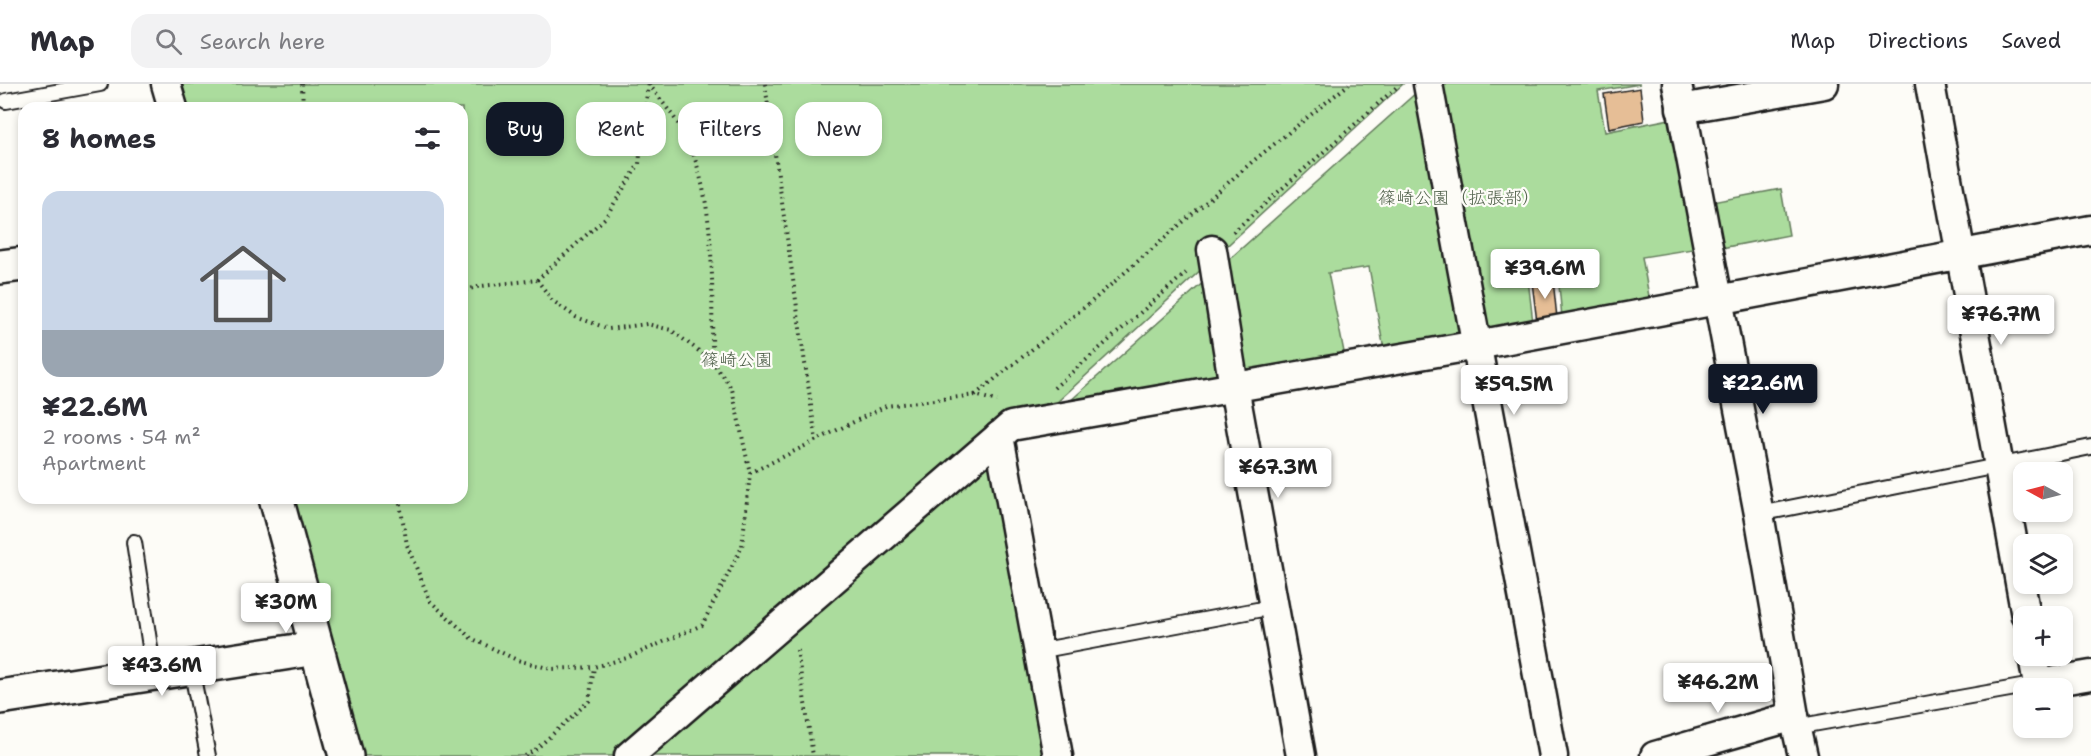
<!DOCTYPE html>
<html lang="en">
<head>
<meta charset="utf-8">
<style>
	body { margin:0; font-family:"Shantell Sans","Klee One",sans-serif; background:#f2f2f3; color:#2b2b33; height:100vh; display:flex; flex-direction:column; font-size:22px; white-space:nowrap }
	* { box-sizing:border-box; margin:0 }
	p { font-size:20px; color:#7c7c81 }
	.icon { flex:none; width:33px; height:33px; fill:none; stroke:currentColor; stroke-width:2; stroke-linecap:round; stroke-linejoin:round }
	.map { position:relative; flex:1; overflow:hidden }
	.side { position:absolute; left:18px; top:18px; width:450px; height:402px; display:flex; flex-direction:column; background:#fff; border-radius:18px; box-shadow:0 3px 9px #0003 }
	.side>* { flex:none }
	.guide { position:absolute; left:486px; top:18px; width:570px; height:54px; display:flex; gap:12px }
	.needle { width:39px; rotate:277deg }
	.fabs { position:absolute; left:2013px; top:378px; display:grid; gap:12px }
	.fabs a { display:grid; place-items:center; width:60px; height:60px; border-radius:12px; background:#fff; box-shadow:0 3px 9px #0003; font-size:30px }
	.price { position:absolute; translate:-50% -51px; padding:0 14px; border-radius:6px; background:#fff; color:#222; font-size:20px; line-height:39px; filter:drop-shadow(0 2px 3px #0008) }
	.price::after { content:''; position:absolute; left:50%; top:36px; width:18px; height:14px; margin-left:-9px; background:inherit; clip-path:polygon(0 0,100% 0,50% 100%) }
	.price.on { background:#111827; color:#fff }
	ul { padding:0; list-style:none }
	li { display:grid; align-content:center; gap:12px; height:318px; padding:0 24px }
	li span { display:grid; place-items:center; height:186px; border-radius:18px; color:#555 }
	li>.icon { margin-inline-start:auto }
	span .icon { width:108px; height:108px; fill:#fffc; stroke-width:1 }
	li b { font-size:26px }
	h2 { display:flex; justify-content:space-between; align-items:center; height:72px; padding:0 24px; font-size:26px }
	.tag { padding:0 21px; border-radius:18px; background:#fff; box-shadow:0 3px 9px #0003; font-size:21px; line-height:54px }
	.tag.on { background:#111827; color:#fff }
	header { display:flex; align-items:center; gap:36px; box-sizing:border-box; height:84px; padding:0 30px; background:#fff; border-bottom:2px solid #e1e1e2 }
	header strong { font-size:28px }
	nav { display:flex; gap:33px; margin-inline-start:auto; font-size:21px }
	.search { width:420px; height:54px; background:#f2f2f3; display:flex; align-items:center; gap:15px; box-sizing:border-box; padding:0 21px; border-radius:18px; color:#7c7c81; font-size:22px }
	.map>svg:first-child { display:block }
</style>
</head>
<body>
<header>
<strong>Map</strong>
<div class="search"><svg class="icon" aria-label="search" viewBox="0 0 24 24"><circle cx="10" cy="10" r="6"/><path d="M15 15l6 6"/></svg>Search here</div>
<nav><a>Map</a><a>Directions</a><a>Saved</a></nav>
</header>
<div class="map">
<svg width="2091" height="672" viewBox="0 0 2091 672">
	<rect width="100%" height="100%" fill="#fdfcf7"/>
	<filter id="ink" filterUnits="userSpaceOnUse"><feTurbulence type="fractalNoise" baseFrequency=".0167" numOctaves="2"/><feDisplacementMap in="SourceGraphic" scale="12" xChannelSelector="R" yChannelSelector="G"/><feConvolveMatrix kernelMatrix="1 2 1 2 8 2 1 2 1" color-interpolation-filters="sRGB"/></filter>
	<g filter="url(#ink)">
		<g fill="#abdc9d" stroke="#647c5c" stroke-width="1.5">
			<path d="M181 0H1403L993 377 1048 672H359L291 414H462V24H188Z"/>
			<path d="M1426 0H1640L1598 7 1605 48 1675 34 1699 164 1642 173 1650 218 1562 233 1558 191 1528 195 1533 239 1384 266 1369 183 1328 189 1345 273 1060 326Z"/>
			<path d="M1781 105 1789 151 1721 164 1712 118Z"/>
		</g>
		<g fill="#e6be96" stroke="#1c1c1c" stroke-width="1.5">
			<path d="M1640 4 1644 37 1609 44 1604 10Z"/>
			<path d="M1553 196 1557 234 1537 238 1532 198Z"/>
		</g>
		<g fill="none" stroke-linecap="round" stroke-linejoin="round">
			<defs>
				<g id="lane">
					<path d="M6 17 100 0"/>
					<path d="M1759 430 2091 363"/>
					<path d="M134 458 154 589"/>
					<path d="M1038 567 1273 523"/>
					<path d="M191 583 208 672"/>
					<path d="M1796 643 2038 600"/>
				</g>
				<g id="street">
					<path d="M166 0 173 24"/>
					<path d="M1428 0 1553 672"/>
					<path d="M1677 0 1759 430 1794 632 1803 672"/>
					<path d="M1930 0 2026 532"/>
					<path d="M1681 25 1824 0"/>
					<path d="M1212 166 1234 303 1301 672"/>
					<path d="M999 352 1058 672"/>
					<path d="M2033 572 2038 600 2091 591"/>
					<path d="M629 672 1011 342 1477 261 2091 146"/>
					<path d="M1655 672 1794 632"/>
				</g>
				<g id="secondary">
					<path d="M0 183 24 180"/>
					<path d="M276 414 346 672"/>
					<path d="M0 613 316 564"/>
				</g>
			</defs>
			<use href="#lane" stroke="#1c1c1c" stroke-width="18"/>
			<use href="#street" stroke="#1c1c1c" stroke-width="33"/>
			<use href="#secondary" stroke="#1c1c1c" stroke-width="38"/>
			<g stroke="#1c1c1c" stroke-width="4" stroke-dasharray="1.5 4.5" stroke-linecap="butt">
				<path d="M302 0 303 24"/>
				<path d="M649 0C661 17 677 35 686 53 717 117 712 206 712 276"/>
				<path d="M765 0 816 356"/>
				<path d="M1233 148 1398 2"/>
				<path d="M537 196 605 134 639 80 648 0"/>
				<path d="M1054 304 1186 189"/>
				<path d="M975 311 1091 218 1252 78 1349 0"/>
				<path d="M750 389 886 322 975 311 997 317"/>
				<path d="M399 414 407 461 430 517 471 554 517 576 551 585 594 583 627 574 702 541 742 463 750 389 732 305 712 277 671 246 647 240 609 245 576 233 553 217 537 196 481 202 462 207"/>
				<path d="M797 566 813 672"/>
				<path d="M525 672 534 667 589 617 594 583"/>
			</g>
			<use href="#lane" stroke="#fdfcf7" stroke-width="14"/>
			<use href="#street" stroke="#fdfcf7" stroke-width="28"/>
			<use href="#secondary" stroke="#fdfcf7" stroke-width="33"/>
		</g>
	</g>
	<g text-anchor="middle" stroke-width="4.5" stroke-linejoin="round" paint-order="stroke">
		<g font-size="18" fill="#4e5f49" stroke="#fdfcf7">
			<text x="1459" y="120">篠崎公園（拡張部）</text>
			<text x="737" y="282">篠崎公園</text>
		</g>
	</g>
</svg>
<div class="fabs">
<a><svg class="needle" viewBox="-14 -14 28 28"><path d="M0-13l5 13h-10z" fill="#e53935"/><path d="M0 13l5-13h-10z" fill="#7c7c81"/></svg></a>
<a><svg class="icon" aria-label="layers" viewBox="0 0 24 24"><path d="M12 4l9 5-9 5-9-5zM3 14l9 5 9-5"/></svg></a>
<a>+</a>
<a>−</a>
</div>
<b class="price" style="left:1545px;top:216px">¥39.6M</b>
<b class="price" style="left:2001px;top:262px">¥76.7M</b>
<b class="price on" style="left:1763px;top:331px">¥22.6M</b>
<b class="price" style="left:1514px;top:332px">¥59.5M</b>
<b class="price" style="left:1278px;top:415px">¥67.3M</b>
<b class="price" style="left:286px;top:550px">¥30M</b>
<b class="price" style="left:162px;top:613px">¥43.6M</b>
<b class="price" style="left:1718px;top:630px">¥46.2M</b>
<div class="guide">
<a class="tag on">Buy</a>
<a class="tag">Rent</a>
<a class="tag">Filters</a>
<a class="tag">New</a>
</div>
<section class="side">
<h2>8 homes<svg class="icon" aria-label="filters" viewBox="0 0 24 24"><path d="M4 7h16M4 17h16"/><circle cx="9" cy="7" r="2"/><circle cx="15" cy="17" r="2"/></svg></h2>
<ul>
<li><span style="background:linear-gradient(#c9d6e8 75%,#9aa5b1 0)"><svg class="icon" aria-label="home" viewBox="0 0 24 24"><path d="M3 11l9-7 9 7M6 9v11h12V9"/></svg></span><div><b>¥22.6M</b><p>2 rooms · 54 m²</p><p>Apartment</p></div></li>
</ul>
</section>
</div>
</body>
</html>
